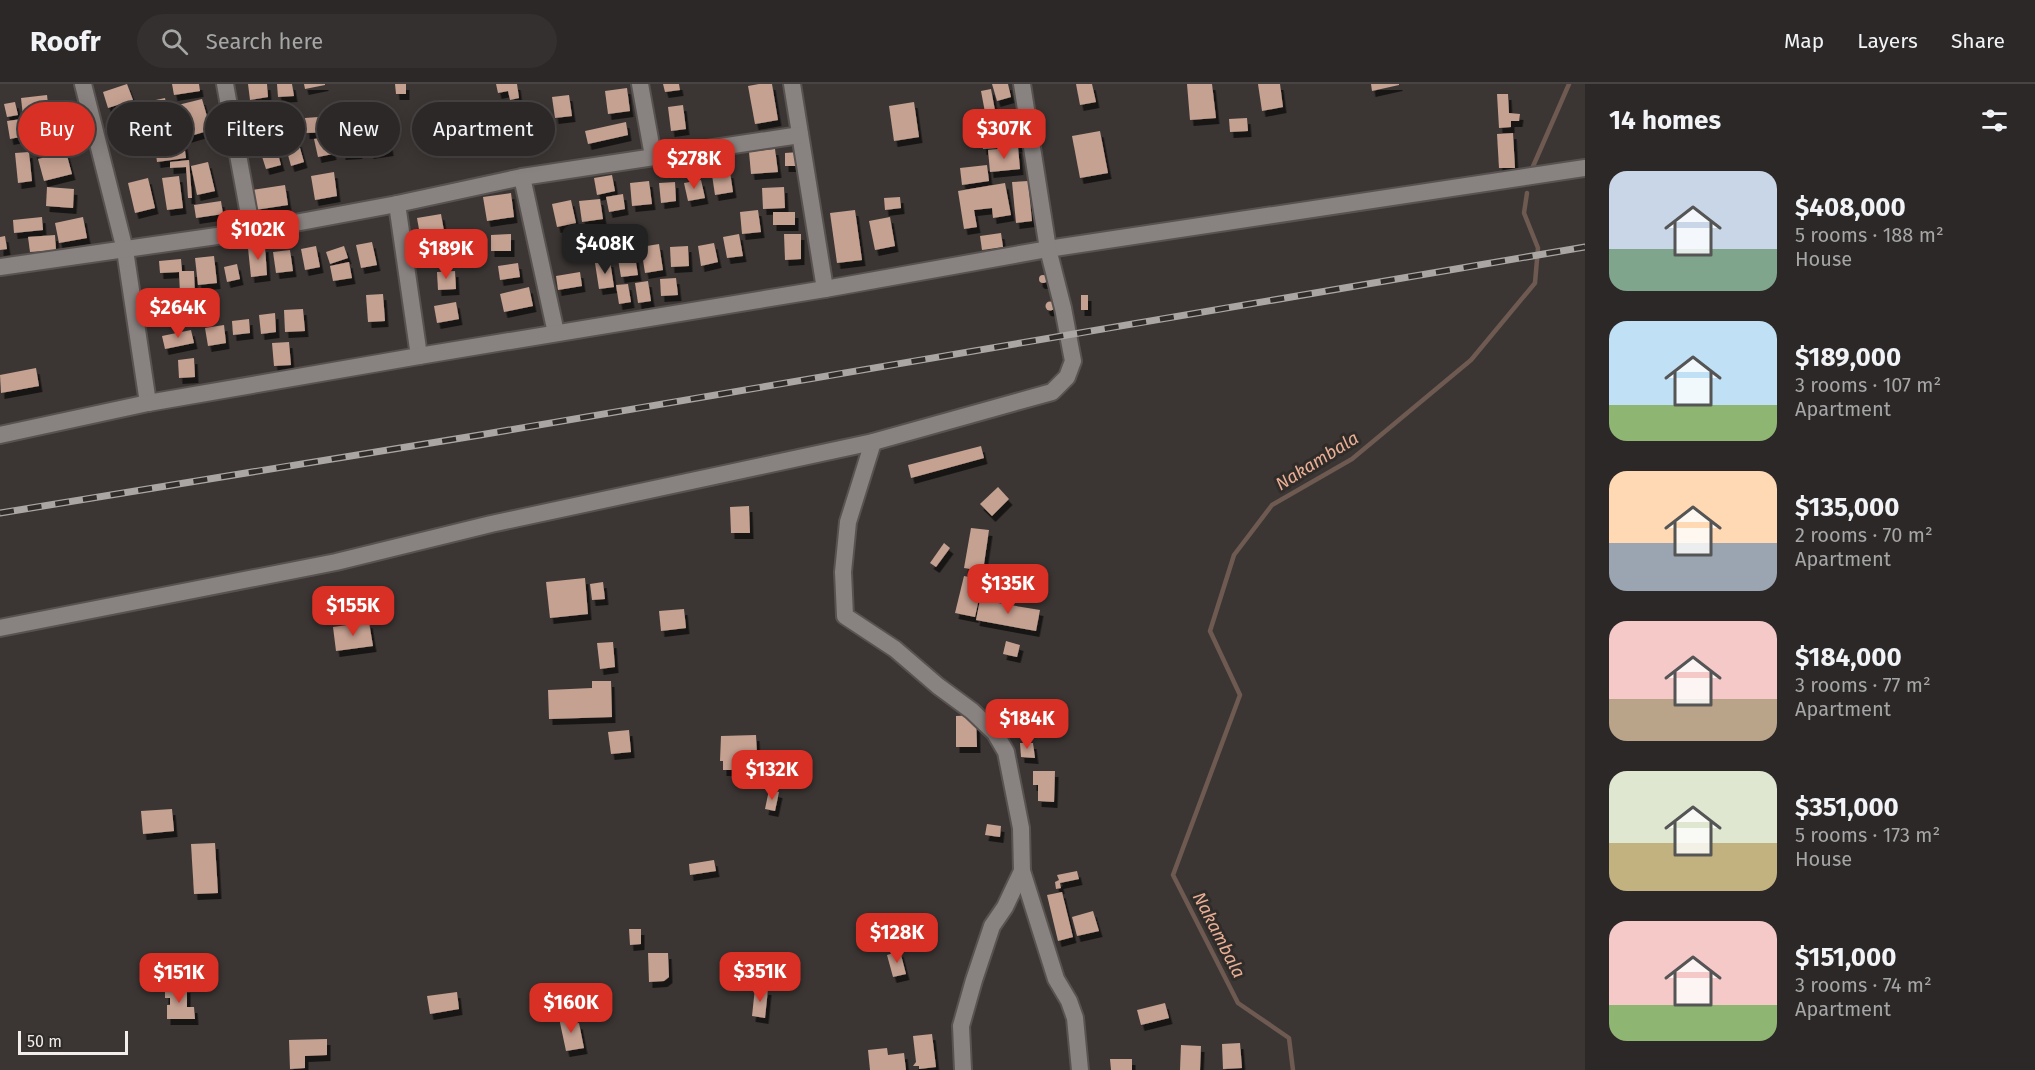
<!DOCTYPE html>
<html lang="en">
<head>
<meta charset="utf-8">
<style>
	body { margin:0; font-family:"Fira Sans",sans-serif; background:#34302f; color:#f1f3f6; height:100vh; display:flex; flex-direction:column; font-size:22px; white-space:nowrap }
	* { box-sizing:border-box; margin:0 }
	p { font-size:20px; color:#a6a6a7 }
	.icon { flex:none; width:33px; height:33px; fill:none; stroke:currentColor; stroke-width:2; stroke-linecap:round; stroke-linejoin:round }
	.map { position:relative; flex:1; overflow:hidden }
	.drawer { display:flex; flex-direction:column; background:#2c2827; width:450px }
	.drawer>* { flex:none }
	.guide { position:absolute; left:18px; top:18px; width:570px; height:54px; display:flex; gap:12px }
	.scale { position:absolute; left:18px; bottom:15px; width:110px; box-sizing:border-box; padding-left:6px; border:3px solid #f1eeec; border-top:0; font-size:16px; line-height:21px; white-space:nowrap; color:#f1eeec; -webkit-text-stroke:4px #302c2a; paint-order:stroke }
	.price { position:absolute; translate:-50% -51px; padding:0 14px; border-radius:12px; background:#d93025; color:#fff; font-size:20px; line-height:39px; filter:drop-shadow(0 2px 3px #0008) }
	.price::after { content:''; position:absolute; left:50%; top:36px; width:18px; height:14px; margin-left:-9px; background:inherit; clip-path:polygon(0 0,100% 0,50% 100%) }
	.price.current { background:#222; color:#fff }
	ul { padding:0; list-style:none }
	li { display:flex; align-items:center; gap:18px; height:150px; padding:0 24px }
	li span { display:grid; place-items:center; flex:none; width:168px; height:120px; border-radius:18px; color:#555 }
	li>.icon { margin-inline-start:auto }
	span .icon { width:72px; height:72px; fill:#fffc; stroke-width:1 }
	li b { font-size:26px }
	h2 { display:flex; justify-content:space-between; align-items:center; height:72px; padding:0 24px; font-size:26px }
	.pill { padding:0 21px; border-radius:27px; background:#2c2827; box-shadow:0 3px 15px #0003,0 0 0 2px #484444; font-size:21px; line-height:54px }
	.pill.current { background:#d93025; color:#fff }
	header { display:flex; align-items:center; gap:36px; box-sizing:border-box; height:84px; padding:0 30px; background:#2c2827; border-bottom:2px solid #484444 }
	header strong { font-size:28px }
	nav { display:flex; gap:33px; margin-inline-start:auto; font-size:21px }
	.search { width:420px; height:54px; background:#34302f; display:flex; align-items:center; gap:15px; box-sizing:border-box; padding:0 21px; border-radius:33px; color:#a6a6a7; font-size:22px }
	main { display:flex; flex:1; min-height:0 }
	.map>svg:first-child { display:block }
</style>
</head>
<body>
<header>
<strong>Roofr</strong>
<div class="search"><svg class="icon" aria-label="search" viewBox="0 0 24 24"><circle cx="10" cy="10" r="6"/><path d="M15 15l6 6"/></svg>Search here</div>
<nav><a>Map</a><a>Layers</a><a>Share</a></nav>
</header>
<main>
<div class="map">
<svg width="1585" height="986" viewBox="0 0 1585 986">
	<defs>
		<filter id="shadow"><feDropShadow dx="3.5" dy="6" stdDeviation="0" flood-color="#0009"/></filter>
	</defs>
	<rect width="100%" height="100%" fill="#3b3634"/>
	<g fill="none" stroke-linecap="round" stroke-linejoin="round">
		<g stroke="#6e5a51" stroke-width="4.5">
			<path d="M1531 87 1569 0"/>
			<path d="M1293 986 1289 954 1238 919 1173 791 1240 611 1210 547 1234 471 1272 421 1352 375 1471 276 1535 199 1538 164 1524 129 1527 109"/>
		</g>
	</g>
	<g fill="#c5a191" filter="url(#shadow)">
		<path d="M127 0 133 16 108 24 103 8Z"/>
		<path d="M172 0H199L200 7 174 11Z"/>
		<path d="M248 0H267L268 13 250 16Z"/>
		<path d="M277 0H292L294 12 278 13Z"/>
		<path d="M304 0H325V1L305 5Z"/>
		<path d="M395 0H406V10H396Z"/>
		<path d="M496 0H517L519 14 510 16 508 7 498 9Z"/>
		<path d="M663 0H679L680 6 665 8Z"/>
		<path d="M759 0H772L778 36 755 40 748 2Z"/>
		<path d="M992 0H1008L1011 13 997 17Z"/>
		<path d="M1076 0H1092L1096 18 1080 21Z"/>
		<path d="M1187 0H1212L1216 34 1190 36Z"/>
		<path d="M1258 0H1280L1283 23 1262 27Z"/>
		<path d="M1371 0H1399V1L1372 7Z"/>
		<path d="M627 4 630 27 608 30 605 7Z"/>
		<path d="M991 5 997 37 987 39 981 7Z"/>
		<path d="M1497 10H1508L1509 29 1520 30 1519 37H1511V43L1499 44Z"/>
		<path d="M47 11 49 29 23 32 21 14Z"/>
		<path d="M569 11 572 32 555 34 552 13Z"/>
		<path d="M165 14 173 54 150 58 142 19Z"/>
		<path d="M202 15 211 46 187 53 178 21Z"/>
		<path d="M15 18 18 31 7 33 4 20Z"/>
		<path d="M520 18 524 37 505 41 501 22Z"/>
		<path d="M914 18 919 53 894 57 889 22Z"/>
		<path d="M683 21 686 45 671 47 668 23Z"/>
		<path d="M543 24 549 44 533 48 527 28Z"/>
		<path d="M462 25 466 46 452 48 448 28Z"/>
		<path d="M490 25 493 44 477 47 474 28Z"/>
		<path d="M332 32 333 48 306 49 305 34Z"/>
		<path d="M140 33 146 62 126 66 120 37Z"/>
		<path d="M1247 34 1248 47 1230 48 1229 35Z"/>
		<path d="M22 35 25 52 10 55 7 37Z"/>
		<path d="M626 38 628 51 588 60 585 47Z"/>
		<path d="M386 39 390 66 370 69 367 42Z"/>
		<path d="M1020 39 1023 62 983 65 982 55H991V49H982V41Z"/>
		<path d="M357 47 359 69 342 70 341 48Z"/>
		<path d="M1100 47 1108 89 1080 94 1072 52Z"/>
		<path d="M1513 49 1515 84H1499L1497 50Z"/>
		<path d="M329 53 333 70 318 73 314 55Z"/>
		<path d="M54 55 55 67 34 70 32 58Z"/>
		<path d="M274 55 281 81 266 85 258 60Z"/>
		<path d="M298 57 304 78 291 82 285 60Z"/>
		<path d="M184 59 186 74 157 78 155 63Z"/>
		<path d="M1018 63 1020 85 990 88 988 66Z"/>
		<path d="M775 65 778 88 751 90 749 68Z"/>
		<path d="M29 68 32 97 18 99 15 69Z"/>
		<path d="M66 68 72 90 44 97 38 75Z"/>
		<path d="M799 68 800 82H785V69Z"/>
		<path d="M189 76 192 114H188L186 83 170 84V78Z"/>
		<path d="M208 78 215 107 197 111 191 82Z"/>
		<path d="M987 81 989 97 962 101 960 84Z"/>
		<path d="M334 88 337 112 315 116 311 92Z"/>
		<path d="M730 88 733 108 715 111 712 91Z"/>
		<path d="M612 91 615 107 597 111 594 94Z"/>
		<path d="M179 92 183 124 167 126 162 94Z"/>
		<path d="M148 94 155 124 135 129 128 99Z"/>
		<path d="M701 96 705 114 688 117 684 99Z"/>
		<path d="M649 97 652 120 632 122 630 99Z"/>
		<path d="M1028 97 1032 137 1016 139 1012 98Z"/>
		<path d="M675 98 676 117 661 119 659 99Z"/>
		<path d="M1005 99 1011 131 993 134 992 124 974 126 977 143 964 145 958 107Z"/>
		<path d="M285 101 288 121 255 126 252 106Z"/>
		<path d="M47 103 74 105 73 124 46 122Z"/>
		<path d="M784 103 785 124 763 125 762 104Z"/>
		<path d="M511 109 514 133 487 137 483 113Z"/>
		<path d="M623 110 625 125 609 128 606 113Z"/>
		<path d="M900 113 901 124 885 126 884 114Z"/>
		<path d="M600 115 603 135 582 138 579 117Z"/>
		<path d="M571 116 576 139 557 143 552 120Z"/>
		<path d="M221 117 223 130 196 134 194 121Z"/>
		<path d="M758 126 761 148 742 150 740 128Z"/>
		<path d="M855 126 862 176 837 179 830 129Z"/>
		<rect x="773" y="128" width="22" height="13"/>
		<path d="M441 130 444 147 420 151 417 134Z"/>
		<path d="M42 133 43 146 14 149 13 136Z"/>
		<path d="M83 133 87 154 59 159 55 139Z"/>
		<path d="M890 133 895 162 875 166 869 137Z"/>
		<path d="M1001 149 1003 163 982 166 980 152Z"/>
		<path d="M511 150V167H491V151Z"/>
		<path d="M739 150 743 172 727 174 723 153Z"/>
		<path d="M784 150H801V175L785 176Z"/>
		<path d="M55 151 56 166 30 168 28 153Z"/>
		<path d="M5 152 7 165 0 166V153Z"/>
		<path d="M433 155H447L446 173H432Z"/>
		<path d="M372 158 377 181 361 184 356 161Z"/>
		<path d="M714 159 718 178 701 182 698 162Z"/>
		<path d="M659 160 663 186 645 189 641 163Z"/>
		<path d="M265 162 267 191 251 193 248 164Z"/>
		<path d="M316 162 320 183 305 186 301 165Z"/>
		<path d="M344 162 348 174 330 180 326 168Z"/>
		<path d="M688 162 689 182 671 183 670 163Z"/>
		<path d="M290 166 293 187 276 189 273 168Z"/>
		<path d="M634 166 638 191 621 193 617 169Z"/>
		<path d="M214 172 217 199 198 201 195 174Z"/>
		<path d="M181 175 182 187H194L195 210H180L179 188 160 189 159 177Z"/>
		<path d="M610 177 614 203 599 205 595 179Z"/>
		<path d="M349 178 352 194 333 197 330 182Z"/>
		<path d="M518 179 520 193 500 196 498 182Z"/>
		<path d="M237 180 240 195 227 198 224 183Z"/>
		<path d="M455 187 456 205 438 206 437 188Z"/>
		<path d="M580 188 582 202 558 206 556 192Z"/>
		<circle cx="1043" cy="195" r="4"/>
		<path d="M676 194 678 211 661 212 660 195Z"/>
		<path d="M648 197 651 217 638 219 635 199Z"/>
		<path d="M628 200 631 218 619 220 616 201Z"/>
		<path d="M529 203 533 222 504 228 500 210Z"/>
		<path d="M383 210 385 237 368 238 366 211Z"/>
		<rect x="1081" y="211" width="7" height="15"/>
		<circle cx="1050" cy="222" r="4.5"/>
		<path d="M456 218 459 235 437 239 434 222Z"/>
		<path d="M303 225 305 247 285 248 284 226Z"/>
		<path d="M275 229 276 248 261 250 259 231Z"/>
		<path d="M249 235 250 249 233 251 232 237Z"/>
		<path d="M224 241 226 259 208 262 205 244Z"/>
		<path d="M191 246 194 259 165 265 162 252Z"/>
		<path d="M289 258 291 281 274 282 272 259Z"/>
		<path d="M194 274 195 293 179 294 178 276Z"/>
		<path d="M36 284 39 302 1 309 0 291Z"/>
		<path d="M981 362 984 374 911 394 908 381Z"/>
		<path d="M998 403 1009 415 992 432 980 420Z"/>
		<path d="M749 422 750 449H731L730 423Z"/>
		<path d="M971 444 989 446 983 487 964 484Z"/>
		<path d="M944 459 950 464 936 483 930 479Z"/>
		<path d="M964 492 983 496 975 533 955 529Z"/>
		<path d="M585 494 588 530 550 534 546 498Z"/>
		<path d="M603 498 605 515 592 516 590 500Z"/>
		<path d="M980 516 1040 526 1036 547 976 536Z"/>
		<path d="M684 525 686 544 661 547 659 527Z"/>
		<path d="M369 538 373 562 336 567 333 543Z"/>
		<path d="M1006 557 1020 561 1017 573 1003 570Z"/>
		<path d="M613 558 615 583 600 585 597 559Z"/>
		<path d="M592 597H611L612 633 549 635 548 606 592 604Z"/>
		<path d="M976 631 977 663H956V632Z"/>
		<path d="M629 646 631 668 611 670 608 648Z"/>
		<path d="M756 651 757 670H749V680H737L738 686H723V677H720L721 652Z"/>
		<path d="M1020 659H1033L1035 674 1021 673Z"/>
		<path d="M1033 687H1055L1054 718 1038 717V701H1033Z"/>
		<path d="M769 706 779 708 775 727 765 725Z"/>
		<path d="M172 725 174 747 143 750 141 727Z"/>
		<path d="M987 740 1001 742 1000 753 985 751Z"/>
		<path d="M215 759 218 809 194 810 191 760Z"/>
		<path d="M714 776 716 787 690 791 689 780Z"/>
		<path d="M1077 787 1079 795 1060 799 1061 804 1056 805 1055 798 1059 796 1057 791Z"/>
		<path d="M1062 808 1073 853 1058 857 1047 811Z"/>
		<path d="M1093 827 1099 847 1077 852 1072 833Z"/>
		<path d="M629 845H641V860L630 861Z"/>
		<path d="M900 867 906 890 893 893 887 871Z"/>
		<path d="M648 869H668L669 893 664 897 649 898Z"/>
		<path d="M165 903H187V923H194L195 935H167V921H170V914H165Z"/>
		<path d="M755 904 768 905 765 934 752 932Z"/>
		<path d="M457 908 459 925 430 930 427 912Z"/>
		<path d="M1165 919 1169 934 1141 941 1137 926Z"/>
		<path d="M570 932 572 940 579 939 584 964 566 967 559 934Z"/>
		<path d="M932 950 936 983 919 985V982H913L916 978 913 952Z"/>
		<path d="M327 955V971L305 972V984L290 985 289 956Z"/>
		<path d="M1240 959 1242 984 1223 985 1222 960Z"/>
		<path d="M1181 961 1201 962 1200 986H1180Z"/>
		<path d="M887 964 888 971 904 969 906 986H870L868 966Z"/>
		<path d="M1110 975H1132V986H1111Z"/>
	</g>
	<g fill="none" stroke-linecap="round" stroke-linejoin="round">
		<defs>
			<g id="minor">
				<path d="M83 0 125 166 148 319"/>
				<path d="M225 0 252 147"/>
				<path d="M640 0 653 72"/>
				<path d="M792 0 825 205"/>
				<path d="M522 93 556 249"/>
				<path d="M397 120 419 272"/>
				<path d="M0 183 252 147 397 120 522 93 800 51"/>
				<path d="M0 351 148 319 419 272 825 205 1048 165 1585 84"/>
				<path d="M873 358 848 438 843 488 845 532 895 565 938 602 972 627 995 649 1006 668 1021 744 1022 787 1005 823 992 842 974 896 961 942 963 986"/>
				<path d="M0 544 336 478 491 440 873 358 1052 308 1067 293 1073 277 1063 224 1048 165 1022 0"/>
				<path d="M1022 787 1056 895 1069 917 1075 934 1080 986"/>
			</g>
		</defs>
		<use href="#minor" stroke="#585351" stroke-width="20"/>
		<use href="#minor" stroke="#888280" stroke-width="16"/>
		<defs>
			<path id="rail" d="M0 429 480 351 1585 163"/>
		</defs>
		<use href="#rail" stroke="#aaa6a4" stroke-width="7"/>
		<use href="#rail" stroke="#302c2a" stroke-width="4.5" stroke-dasharray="14" stroke-linecap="butt"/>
	</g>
	<g text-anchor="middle" stroke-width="6" stroke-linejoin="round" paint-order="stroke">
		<g font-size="18" font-style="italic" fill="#eaaf94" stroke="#302c2a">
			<text transform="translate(1317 377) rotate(-32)" y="6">Nakambala</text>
			<text transform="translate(1219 851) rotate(63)" y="6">Nakambala</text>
		</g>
	</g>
</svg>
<div class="scale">50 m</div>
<b class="price" style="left:1004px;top:76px">$307K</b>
<b class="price" style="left:694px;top:106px">$278K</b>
<b class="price" style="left:258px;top:177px">$102K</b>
<b class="price current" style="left:605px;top:191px">$408K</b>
<b class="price" style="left:446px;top:196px">$189K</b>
<b class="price" style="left:178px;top:255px">$264K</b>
<b class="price" style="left:1008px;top:531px">$135K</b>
<b class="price" style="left:353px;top:553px">$155K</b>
<b class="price" style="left:1027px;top:666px">$184K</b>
<b class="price" style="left:772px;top:717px">$132K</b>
<b class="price" style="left:897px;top:880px">$128K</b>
<b class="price" style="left:760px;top:919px">$351K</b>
<b class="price" style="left:179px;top:920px">$151K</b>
<b class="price" style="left:571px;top:950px">$160K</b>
<div class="guide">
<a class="pill current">Buy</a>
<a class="pill">Rent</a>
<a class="pill">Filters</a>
<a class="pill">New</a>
<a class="pill">Apartment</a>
</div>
</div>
<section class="drawer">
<h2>14 homes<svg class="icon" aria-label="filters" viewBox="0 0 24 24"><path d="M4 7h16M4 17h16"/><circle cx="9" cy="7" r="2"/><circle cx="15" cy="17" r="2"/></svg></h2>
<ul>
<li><span style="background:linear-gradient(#c9d6e8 65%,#7fa58c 0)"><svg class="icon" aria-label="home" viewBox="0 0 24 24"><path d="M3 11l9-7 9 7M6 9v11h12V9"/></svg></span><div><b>$408,000</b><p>5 rooms · 188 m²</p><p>House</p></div></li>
<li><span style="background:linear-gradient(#bfe0f5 70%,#8fb573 0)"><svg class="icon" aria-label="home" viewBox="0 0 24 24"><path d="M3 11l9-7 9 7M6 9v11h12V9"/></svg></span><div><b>$189,000</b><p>3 rooms · 107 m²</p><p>Apartment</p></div></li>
<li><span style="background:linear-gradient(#ffd9b3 60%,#9aa5b1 0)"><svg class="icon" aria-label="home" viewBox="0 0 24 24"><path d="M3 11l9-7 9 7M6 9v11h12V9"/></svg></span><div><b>$135,000</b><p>2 rooms · 70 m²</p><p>Apartment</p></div></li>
<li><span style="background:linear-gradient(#f6c9c9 65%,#b9a48a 0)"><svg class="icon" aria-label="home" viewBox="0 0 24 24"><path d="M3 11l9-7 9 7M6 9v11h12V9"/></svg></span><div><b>$184,000</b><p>3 rooms · 77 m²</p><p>Apartment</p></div></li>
<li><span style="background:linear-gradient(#dfe7d0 60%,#c2b280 0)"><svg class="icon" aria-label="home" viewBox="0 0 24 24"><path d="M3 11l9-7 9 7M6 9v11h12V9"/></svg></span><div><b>$351,000</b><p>5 rooms · 173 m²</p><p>House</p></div></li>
<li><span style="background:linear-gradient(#f6c9c9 70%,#8fb573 0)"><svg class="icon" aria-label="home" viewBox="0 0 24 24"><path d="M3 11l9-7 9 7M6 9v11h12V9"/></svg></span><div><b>$151,000</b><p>3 rooms · 74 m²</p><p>Apartment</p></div></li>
</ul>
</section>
</main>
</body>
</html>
